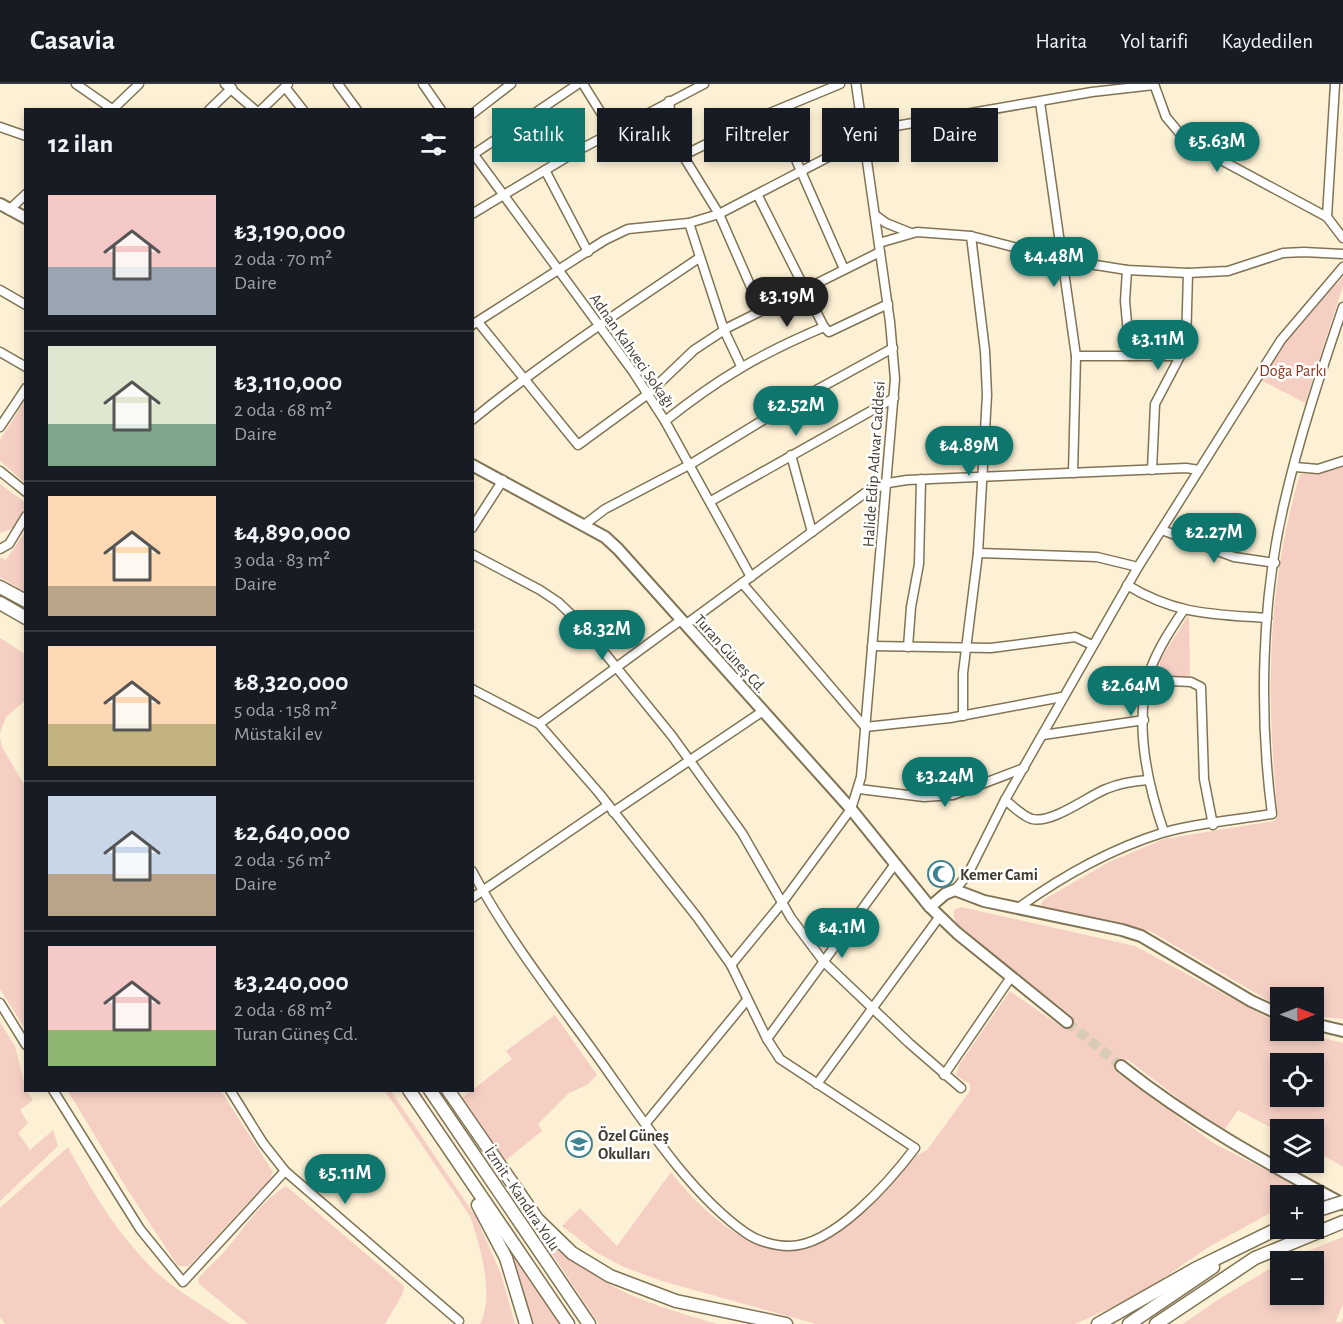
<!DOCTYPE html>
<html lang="tr">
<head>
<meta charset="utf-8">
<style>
	body { margin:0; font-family:"Alegreya Sans",sans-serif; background:#20242c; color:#f1f3f6; height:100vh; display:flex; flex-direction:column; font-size:22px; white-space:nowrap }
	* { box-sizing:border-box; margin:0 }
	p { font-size:20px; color:#9ea1a6 }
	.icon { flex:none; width:33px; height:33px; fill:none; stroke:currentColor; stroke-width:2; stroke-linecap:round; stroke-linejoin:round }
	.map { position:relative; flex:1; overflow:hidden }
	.side { position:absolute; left:24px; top:24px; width:450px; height:984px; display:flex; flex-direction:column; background:#171b24; border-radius:0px; box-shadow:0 3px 9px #0003 }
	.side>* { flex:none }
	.top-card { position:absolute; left:492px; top:24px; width:570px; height:54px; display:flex; gap:12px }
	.needle { width:39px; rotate:90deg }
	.tools { position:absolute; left:1270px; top:903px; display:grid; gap:12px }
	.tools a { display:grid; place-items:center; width:54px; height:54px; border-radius:0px; background:#171b24; box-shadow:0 3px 9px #0003; font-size:30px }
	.price { position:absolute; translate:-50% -51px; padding:0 14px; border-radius:21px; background:#0f766e; color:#fff; font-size:20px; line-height:39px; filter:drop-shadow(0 2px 3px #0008) }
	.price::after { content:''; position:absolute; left:50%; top:36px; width:18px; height:14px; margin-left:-9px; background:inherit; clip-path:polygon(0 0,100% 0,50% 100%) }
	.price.selected { background:#222; color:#fff }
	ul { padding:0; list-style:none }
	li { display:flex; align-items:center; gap:18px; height:150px; padding:0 24px }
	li+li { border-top:2px solid #363941 }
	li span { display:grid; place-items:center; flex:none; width:168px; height:120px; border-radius:0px; color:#555 }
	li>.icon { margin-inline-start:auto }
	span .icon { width:72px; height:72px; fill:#fffc; stroke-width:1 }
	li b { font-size:26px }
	h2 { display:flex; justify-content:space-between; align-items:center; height:72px; padding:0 24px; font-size:26px }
	.tag { padding:0 21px; border-radius:0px; background:#171b24; box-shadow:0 3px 9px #0003; font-size:21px; line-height:54px }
	.tag.selected { background:#0f766e; color:#fff }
	header { display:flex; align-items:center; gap:36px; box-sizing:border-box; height:84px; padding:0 30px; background:#171b24; border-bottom:2px solid #363941 }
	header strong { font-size:28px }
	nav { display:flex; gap:33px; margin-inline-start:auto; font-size:21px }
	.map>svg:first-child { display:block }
</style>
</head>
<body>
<header>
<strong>Casavia</strong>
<nav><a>Harita</a><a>Yol tarifi</a><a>Kaydedilen</a></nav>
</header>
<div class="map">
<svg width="1343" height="1240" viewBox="0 0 1343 1240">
	<rect width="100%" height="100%" fill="#fdf1d5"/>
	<g fill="#f5cfc4" fill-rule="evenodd">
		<path d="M1343 193V202L1305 319 1261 296C1284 258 1312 224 1343 193Z"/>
		<path d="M24 318 26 320 25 399 0 377V356Z"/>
		<path d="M1343 382V935L1314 932V914H1281V923L1271 918 1150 847 1040 823 1043 816 1109 778 1164 755 1274 737 1278 732C1266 615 1266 504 1300 390H1317Z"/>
		<path d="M0 400 26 419C25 435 15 446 0 449Z"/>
		<path d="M25 448V508L0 493V474L6 476Z"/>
		<path d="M1189 530 1190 595 1159 591 1160 576Z"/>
		<path d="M0 554 25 570 26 616 6 633 0 649Z"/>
		<path d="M0 653 2 663 25 702V945L0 905Z"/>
		<path d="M961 823 1135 862 1281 941V946L1295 947 1343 959V1083L1314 1066V1046H1281V1049L1238 1026 1225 1045 1192 1025 1127 975 1116 988 1215 1060 1313 1110 1281 1112V1123L1207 1164 1139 1211 1075 1240H816L662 1197 626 1184 597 1169 562 1142 580 1124 617 1162 671 1088C694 1119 743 1166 784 1166L858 1132 882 1111 912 1074 927 1066 970 1007V1000L956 991 959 981 1010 907 1063 944 1072 932 968 851C960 844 952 837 954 826ZM1281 980H1314V1012H1281Z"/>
		<path d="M555 931 597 991 587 1001 569 1009 538 1040 542 1047 505 1077 462 1014 512 975 506 967Z"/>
		<path d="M0 938 15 962 26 1006 33 1016 20 1026 28 1039 18 1049 30 1066 53 1046 58 1062 0 1117Z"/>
		<path d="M68 1007H221L273 1088 270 1095 189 1182H178L127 1105Z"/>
		<path d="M385 1007H391L476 1133 501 1190 515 1240H480C495 1210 480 1162 470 1132Z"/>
		<path d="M68 1063C92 1108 118 1151 155 1187 176 1207 206 1223 230 1240H5L0 1233V1124Z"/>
		<path d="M286 1102 404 1202 403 1209 385 1240H248L199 1200 198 1195C206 1185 216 1177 225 1167 244 1145 260 1118 286 1102Z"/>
		<path d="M519 1121C579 1196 627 1214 717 1240H599Z"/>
		<path d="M502 1153 560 1240H533Z"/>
		<path d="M1343 1153V1220L1336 1237 1340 1239 1343 1234V1240H1183L1216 1217 1281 1178V1210H1314V1178L1283 1177Z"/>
	</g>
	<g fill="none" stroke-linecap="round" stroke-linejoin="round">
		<path stroke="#d8cdb4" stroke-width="10" stroke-dasharray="10 5" stroke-linecap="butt" d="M1067 938 1121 982"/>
		<defs>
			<g id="minor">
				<path d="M76 0 112 25"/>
				<path d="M225 0 255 26"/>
				<path d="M338 0 357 26"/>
				<path d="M423 0 441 26"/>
				<path d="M583 0 613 48"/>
				<path d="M1154 0 1166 33 1182 52 1206 68 1327 133 1343 154"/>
				<path d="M285 3 303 26"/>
				<path d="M669 17 674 57 719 130 761 226"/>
				<path d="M1040 18 1076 272 1073 389"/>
				<path d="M112 26 139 0"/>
				<path d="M209 26 232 4"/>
				<path d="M261 26 288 0"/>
				<path d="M472 30 511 0"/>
				<path d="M765 31 784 68 793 69 844 185"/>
				<path d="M0 43 26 52"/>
				<path d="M472 68 634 289 665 337 751 493"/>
				<path d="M474 70 578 0"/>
				<path d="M682 72 765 31 840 0"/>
				<path d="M545 86 588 168"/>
				<path d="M9 126 26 110"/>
				<path d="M472 130 577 67 704 0"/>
				<path d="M875 131 886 139 911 149"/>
				<path d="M1327 133 1335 0"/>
				<path d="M689 139 724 246 741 282"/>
				<path d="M879 159 917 148 971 152 1064 176 1127 186 1188 189 1228 187 1283 169 1304 168 1343 170"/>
				<path d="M1127 186 1125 217 1130 272"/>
				<path d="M0 206 26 221"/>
				<path d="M478 238 578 361 648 310 694 266 729 243 880 168"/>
				<path d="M472 241 605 156 628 145 689 139 719 130 884 44 1092 8 1154 1"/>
				<path d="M824 243 829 248 888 220"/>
				<path d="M0 268 26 283"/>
				<path d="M1076 272H1180"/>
				<path d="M472 336C544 277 622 226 699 174"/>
				<path d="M665 337C719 294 760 270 824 243L758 112"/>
				<path d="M0 343 26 304"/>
				<path d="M791 371 812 448"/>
				<path d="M1295 383 1318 385 1343 377"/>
				<path d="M1152 386 1155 320 1186 261 1188 189"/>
				<path d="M0 387 26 408"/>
				<path d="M711 417 894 314"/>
				<path d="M584 441 605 425 691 380 778 327 893 264"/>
				<path d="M472 444 503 396"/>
				<path d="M1162 446 1234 473 1275 479"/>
				<path d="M0 465 9 460 26 432"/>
				<path d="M978 469 1097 473 1138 483"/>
				<path d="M472 470 540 506 558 518 582 541 672 652 742 749 791 834 824 878 909 959 961 1004"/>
				<path d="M742 499 865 643 950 634 1062 613"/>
				<path d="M1127 501C1176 531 1213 530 1267 534"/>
				<path d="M685 541 865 409 888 399 907 396 1186 384 1199 386"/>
				<path d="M872 562 991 564 1075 553 1092 561"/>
				<path d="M908 563 911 523 919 480 921 395"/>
				<path d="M1148 596 1191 598 1201 603 1204 695 1213 741"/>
				<path d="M472 605 539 640 599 709 697 833 731 881 767 955 780 975 915 1064C890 1097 834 1162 789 1162 775 1162 757 1157 746 1149 687 1108 636 1026 594 968 552 910 506 851 472 787"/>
				<path d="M963 632V589L978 469 987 311 985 267 971 152"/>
				<path d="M539 640 681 536"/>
				<path d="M1043 651 1144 636"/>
				<path d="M859 705 924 713 953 711 1024 684"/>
				<path d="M1005 716C1013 722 1022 732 1032 735 1052 740 1088 712 1106 705 1120 699 1133 697 1148 696"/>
				<path d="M613 728 763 627"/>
				<path d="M1164 748C1147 699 1133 635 1151 584 1159 563 1171 545 1183 527"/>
				<path d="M955 806 968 790 1005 716 1138 483 1281 256 1343 183"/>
				<path d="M472 814 608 721"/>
				<path d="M1018 824C1061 793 1111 765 1162 749 1194 739 1237 736 1272 730 1259 631 1261 518 1284 420 1299 354 1321 288 1343 223"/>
				<path d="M731 881 782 819 851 725 861 693 895 295 890 238 856 0"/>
				<path d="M0 919 26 961"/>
				<path d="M767 955 895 780"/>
				<path d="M944 991 1011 893"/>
				<path d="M817 1000 940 832"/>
				<path d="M53 1006 140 1145 183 1198 285 1087"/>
				<path d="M230 1006 263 1059 285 1087 459 1237"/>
				<path d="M646 1039 747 916"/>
			</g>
			<g id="major">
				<path d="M0 120 26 134"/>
				<path d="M472 381 605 453 618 465 851 725 930 823 957 849 1067 938"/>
				<path d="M930 823 945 810 955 806 984 817 1122 846 1141 852 1251 917 1281 931"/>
				<path d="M1314 940 1343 947"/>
				<path d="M1121 982C1190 1037 1265 1078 1343 1120"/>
			</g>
			<g id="highway">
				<path d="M0 503 26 517"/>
				<path d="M0 519 26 534"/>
				<path d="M409 1006 568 1240"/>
				<path d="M430 1006 589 1240"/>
				<path d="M448 1006 537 1135 572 1169 610 1192 676 1217 786 1240"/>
				<path d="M478 1121 506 1174 526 1240"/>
				<path d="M1098 1240 1195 1185 1281 1143"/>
				<path d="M1129 1240 1213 1183"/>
				<path d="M1156 1240 1255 1174 1343 1138"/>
			</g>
		</defs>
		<use href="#minor" stroke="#817455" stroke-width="11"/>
		<use href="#major" stroke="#817455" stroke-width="14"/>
		<use href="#highway" stroke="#817455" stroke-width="15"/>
		<use href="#minor" stroke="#fff" stroke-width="8"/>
		<use href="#major" stroke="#fff" stroke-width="10"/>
		<use href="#highway" stroke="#fff" stroke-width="12"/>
		<defs>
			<path id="highway-bridge" d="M1315 1127 1343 1118"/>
		</defs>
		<use href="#highway-bridge" stroke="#817455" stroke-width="15" stroke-linecap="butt"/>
		<use href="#highway-bridge" stroke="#fff" stroke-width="12"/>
	</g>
	<defs>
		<symbol id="mosque-ring" viewBox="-11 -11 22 22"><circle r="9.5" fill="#fff" stroke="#3f8392" stroke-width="1.5"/><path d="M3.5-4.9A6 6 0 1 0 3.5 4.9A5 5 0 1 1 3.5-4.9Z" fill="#3f8392"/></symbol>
		<symbol id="school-ring" viewBox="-11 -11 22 22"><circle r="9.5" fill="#fff" stroke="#3f8392" stroke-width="1.5"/><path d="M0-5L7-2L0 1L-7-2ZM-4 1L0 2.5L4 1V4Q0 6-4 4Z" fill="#3f8392"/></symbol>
	</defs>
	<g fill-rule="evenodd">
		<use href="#mosque-ring" x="926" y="775" width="30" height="30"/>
		<use href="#school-ring" x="564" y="1045" width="30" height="30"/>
	</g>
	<g text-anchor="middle" stroke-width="5" stroke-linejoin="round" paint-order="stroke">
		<g font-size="16" fill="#423c2e" stroke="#fff">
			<text transform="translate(633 266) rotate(55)" y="6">Adnan Kahveci Sokağı</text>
			<text transform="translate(873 380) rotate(-86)" y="6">Halide Edip Adıvar Caddesi</text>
			<text transform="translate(731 569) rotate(48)" y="6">Turan Güneş Cd.</text>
			<text transform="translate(523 1114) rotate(56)" y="6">İzmit - Kandıra Yolu</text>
		</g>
		<g font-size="16" fill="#8b331a" stroke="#fff">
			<text x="1293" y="292">Doğa Parkı</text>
		</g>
		<g font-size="16" font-weight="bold" fill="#423c2e" stroke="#fff" text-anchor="start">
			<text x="960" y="796">Kemer Cami</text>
			<text x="598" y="1057">Özel Güneş<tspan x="598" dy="18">Okulları</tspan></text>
		</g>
	</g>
</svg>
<div class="tools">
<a><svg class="needle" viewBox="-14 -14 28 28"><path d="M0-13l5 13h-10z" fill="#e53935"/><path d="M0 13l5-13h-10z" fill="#9ea1a6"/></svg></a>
<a><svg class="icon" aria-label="locate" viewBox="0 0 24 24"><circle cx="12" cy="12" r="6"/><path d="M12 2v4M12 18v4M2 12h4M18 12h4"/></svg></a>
<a><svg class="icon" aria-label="layers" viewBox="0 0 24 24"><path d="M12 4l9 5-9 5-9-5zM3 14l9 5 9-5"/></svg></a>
<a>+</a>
<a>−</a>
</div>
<b class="price" style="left:1217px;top:89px">₺5.63M</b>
<b class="price" style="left:1054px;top:204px">₺4.48M</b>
<b class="price selected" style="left:787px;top:244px">₺3.19M</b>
<b class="price" style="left:1158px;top:287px">₺3.11M</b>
<b class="price" style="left:796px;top:353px">₺2.52M</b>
<b class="price" style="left:969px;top:393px">₺4.89M</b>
<b class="price" style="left:1214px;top:480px">₺2.27M</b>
<b class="price" style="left:602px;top:577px">₺8.32M</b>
<b class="price" style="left:1131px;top:633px">₺2.64M</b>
<b class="price" style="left:945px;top:724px">₺3.24M</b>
<b class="price" style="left:842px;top:875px">₺4.1M</b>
<b class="price" style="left:345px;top:1121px">₺5.11M</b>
<div class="top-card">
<a class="tag selected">Satılık</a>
<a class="tag">Kiralık</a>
<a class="tag">Filtreler</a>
<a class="tag">Yeni</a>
<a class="tag">Daire</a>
</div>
<section class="side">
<h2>12 ilan<svg class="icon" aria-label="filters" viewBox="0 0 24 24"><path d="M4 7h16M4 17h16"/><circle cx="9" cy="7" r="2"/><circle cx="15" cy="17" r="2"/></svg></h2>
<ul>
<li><span style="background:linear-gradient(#f6c9c9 60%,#9aa5b1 0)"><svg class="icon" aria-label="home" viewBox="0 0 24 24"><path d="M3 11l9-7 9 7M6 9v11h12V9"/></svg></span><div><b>₺3,190,000</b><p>2 oda · 70 m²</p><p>Daire</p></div></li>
<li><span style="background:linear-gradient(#dfe7d0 65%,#7fa58c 0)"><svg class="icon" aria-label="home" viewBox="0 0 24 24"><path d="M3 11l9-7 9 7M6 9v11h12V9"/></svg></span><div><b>₺3,110,000</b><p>2 oda · 68 m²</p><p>Daire</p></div></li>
<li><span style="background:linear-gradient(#ffd9b3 75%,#b9a48a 0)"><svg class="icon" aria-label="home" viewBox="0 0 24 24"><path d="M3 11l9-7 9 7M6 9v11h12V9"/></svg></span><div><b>₺4,890,000</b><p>3 oda · 83 m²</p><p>Daire</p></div></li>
<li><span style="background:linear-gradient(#ffd9b3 65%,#c2b280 0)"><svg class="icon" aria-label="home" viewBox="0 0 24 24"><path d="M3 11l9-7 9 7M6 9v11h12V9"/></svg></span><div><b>₺8,320,000</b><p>5 oda · 158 m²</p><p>Müstakil ev</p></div></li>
<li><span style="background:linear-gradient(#c9d6e8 65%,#b9a48a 0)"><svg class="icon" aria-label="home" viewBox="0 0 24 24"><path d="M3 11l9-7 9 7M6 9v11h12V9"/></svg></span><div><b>₺2,640,000</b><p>2 oda · 56 m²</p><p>Daire</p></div></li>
<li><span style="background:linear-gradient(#f6c9c9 70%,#8fb573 0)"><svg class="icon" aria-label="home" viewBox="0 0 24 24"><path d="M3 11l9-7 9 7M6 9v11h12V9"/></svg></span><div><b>₺3,240,000</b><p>2 oda · 68 m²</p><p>Turan Güneş Cd.</p></div></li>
</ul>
</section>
</div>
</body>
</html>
